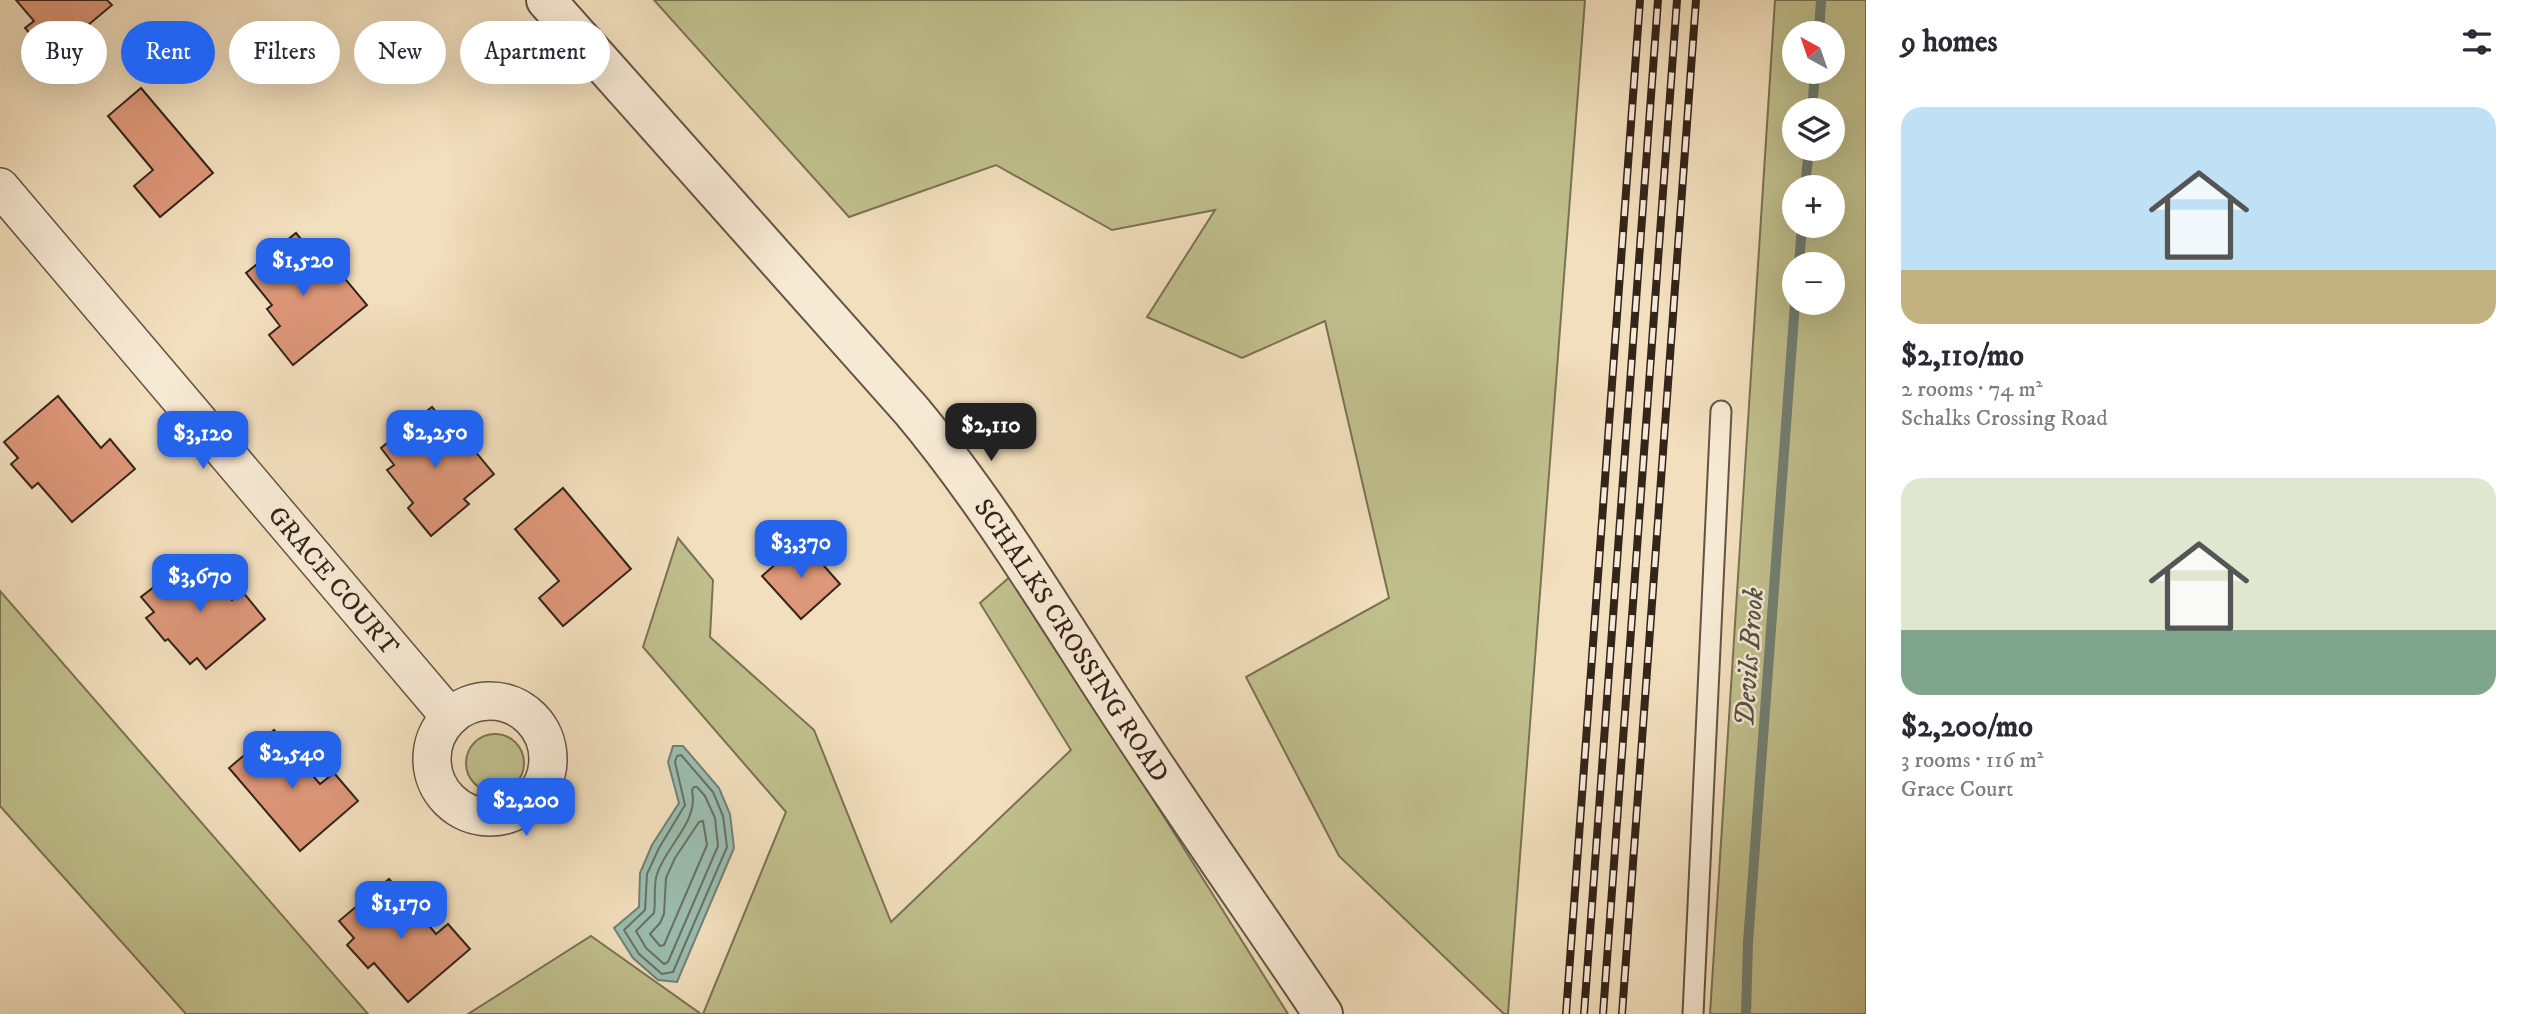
<!DOCTYPE html>
<html lang="en">
<head>
<meta charset="utf-8">
<style>
	body { margin:0; font-family:"IM FELL DW Pica",serif; background:#f7f7f7; color:#2b2b33; height:100vh; display:flex; flex-direction:column; font-size:26px; white-space:nowrap }
	* { box-sizing:border-box; margin:0 }
	p { font-size:23px; color:#7c7c81 }
	.icon { flex:none; width:38px; height:38px; fill:none; stroke:currentColor; stroke-width:2; stroke-linecap:round; stroke-linejoin:round }
	.map { position:relative; flex:1; overflow:hidden }
	.sheet { display:flex; flex-direction:column; background:#fff; width:665px }
	.sheet>* { flex:none }
	.banner { position:absolute; left:21px; top:21px; width:665px; height:63px; display:flex; gap:14px }
	.needle { width:46px; rotate:320deg }
	.tools { position:absolute; left:1782px; top:21px; display:grid; gap:14px }
	.tools a { display:grid; place-items:center; width:63px; height:63px; border-radius:50%; background:#fff; box-shadow:0 7px 28px #0002; font-size:35px }
	.price { position:absolute; translate:-50% -60px; padding:0 16px; border-radius:14px; background:#2563eb; color:#fff; font-size:23px; line-height:46px; filter:drop-shadow(0 2px 4px #0008) }
	.price::after { content:''; position:absolute; left:50%; top:42px; width:21px; height:16px; margin-left:-10px; background:inherit; clip-path:polygon(0 0,100% 0,50% 100%) }
	.price.active { background:#222; color:#fff }
	ul { padding:0; list-style:none }
	li { display:grid; align-content:center; gap:14px; height:371px; padding:0 35px }
	li span { display:grid; place-items:center; height:217px; border-radius:21px; color:#555 }
	li>.icon { margin-inline-start:auto }
	span .icon { width:126px; height:126px; fill:#fffc; stroke-width:1 }
	li b { font-size:30px }
	h2 { display:flex; justify-content:space-between; align-items:center; height:84px; padding:0 35px; font-size:30px }
	.pill { padding:0 24px; border-radius:32px; background:#fff; box-shadow:0 7px 28px #0002; font-size:24px; line-height:63px }
	.pill.active { background:#2563eb; color:#fff }
	main { display:flex; flex:1; min-height:0 }
	.map>svg:first-child { display:block }
</style>
</head>
<body>
<main>
<div class="map">
<svg width="1866" height="1014" viewBox="0 0 1866 1014">
	<rect width="100%" height="100%" fill="#f2dfbd"/>
	<filter id="stains"><feTurbulence type="fractalNoise" baseFrequency=".00286" numOctaves="4"/><feColorMatrix values="0 0 0 0 .2 0 0 0 0 .09 0 0 0 0 .02 0 0 0 .5 -.17"/></filter>
	<radialGradient id="worn" r=".72"><stop offset=".6" stop-color="#630" stop-opacity="0"/><stop offset="1" stop-color="#630" stop-opacity=".3"/></radialGradient>
	<g fill="#c0c08d" stroke="#7a7254" stroke-width="2" fill-rule="evenodd">
		<path d="M654 0H1585L1508 1014H1504L1339 856 1246 677 1389 598 1325 321 1242 358 1147 317 1215 210 1112 230 996 165 849 217Z"/>
		<path d="M1775 0H1866V1014H1710ZM1794 33H1832V72H1794ZM1794 110H1832V149H1794ZM1832 187V226H1794V187ZM1832 264V303H1794V264Z"/>
		<path d="M678 538 713 580 710 637 814 730 891 922 1071 750 980 603 1012 575 1288 1014H703L786 812 643 647Z"/>
		<path d="M0 591 368 1014H186L0 806Z"/>
		<circle cx="495" cy="763" r="29"/>
		<path d="M591 936 701 1014H468Z"/>
	</g>
	<path fill="#9bbdaf" stroke="#728074" stroke-width="2" d="M673 746H683L719 788 730 814 734 848 677 982 658 980 633 958 614 928 639 907 640 873 652 845 679 803 668 762Z"/>
	<g fill="none" stroke-linecap="round" stroke-linejoin="round">
		<g stroke="#687066" stroke-width="2">
			<path d="M681 755 713 792 723 816 727 847 673 972 662 974 639 954 624 930 645 910 647 874 659 848 685 805 675 762 677 756Z"/>
			<path d="M694 787H697L705 796 715 818 718 846 668 962 664 964 646 948 636 931 654 913C656 900 653 886 657 874 667 844 699 822 692 790Z"/>
			<path d="M703 821 707 845 664 945 660 946 650 934 660 923 664 914 666 878 675 858 699 822Z"/>
		</g>
		<g stroke="#728074" stroke-width="10">
			<path d="M1819 33 1821 0"/>
			<path d="M1812 110 1815 72"/>
			<path d="M1805 187 1809 149"/>
			<path d="M1799 264 1802 226"/>
			<path d="M1746 1014 1748 942 1795 303"/>
		</g>
	</g>
	<g fill="#dd9779" stroke="#35241c" stroke-width="2">
		<path d="M16 0H107L112 5 50 57 25 28 34 21Z"/>
		<path d="M141 88 213 173 160 217 134 186 153 170 108 116Z"/>
		<path d="M296 233 334 280 342 275 367 305 293 365 269 335 280 326 267 309 272 305 246 273Z"/>
		<path d="M58 396 101 448 110 439 135 469 72 522 38 483 32 488 11 464 18 458 4 442Z"/>
		<path d="M432 407 466 448 470 445 494 474 464 499 469 504 431 536 408 508 413 503 387 470 394 465 381 448Z"/>
		<path d="M563 488 631 569 563 626 539 598 559 581 515 529Z"/>
		<path d="M802 541 840 584 801 619 762 576Z"/>
		<path d="M194 556 232 600 242 591 265 619 206 669 197 658 190 664 168 639 165 641 146 618 154 612 141 597Z"/>
		<path d="M274 730 320 784 334 773 358 801 300 851 229 768Z"/>
		<path d="M389 879 436 934 448 924 470 949 408 1002 374 963 368 968 347 945 354 938 339 921Z"/>
	</g>
	<g fill="none" stroke-linecap="round" stroke-linejoin="round">
		<defs>
			<path id="service" d="M1693 1014 1721 411"/>
			<g id="minor">
				<path id="s1" d="M0 187 450 717"/>
				<circle cx="490" cy="759" r="58"/>
			</g>
			<g id="tertiary">
				<path id="s2" d="M546 0 911 410C993 508 1057 618 1127 724 1191 822 1258 917 1323 1014"/>
			</g>
		</defs>
		<use href="#service" stroke="#645344" stroke-width="23"/>
		<use href="#minor" stroke="#645344" stroke-width="40"/>
		<use href="#tertiary" stroke="#645344" stroke-width="42"/>
		<use href="#service" stroke="#f7ead4" stroke-width="19"/>
		<use href="#minor" stroke="#f7ead4" stroke-width="37"/>
		<use href="#tertiary" stroke="#f7ead4" stroke-width="38"/>
		<defs>
			<g id="rail">
				<path d="M1566 1014 1640 0"/>
				<path d="M1584 1014 1658 0"/>
				<path d="M1603 1014 1677 0"/>
				<path d="M1622 1014 1696 0"/>
			</g>
		</defs>
		<use href="#rail" stroke="#35241c" stroke-width="8"/>
		<use href="#rail" stroke="#f7ead4" stroke-width="5" stroke-dasharray="16" stroke-linecap="butt"/>
	</g>
	<g text-anchor="middle" stroke-width="5" stroke-linejoin="round" paint-order="stroke">
		<g font-size="26" fill="#35241c" stroke="#f7ead4">
			<text dy="9" stroke="none"><textPath href="#s1" startOffset="516">GRACE COURT</textPath></text>
			<text dy="9" stroke="none"><textPath href="#s2" startOffset="830">SCHALKS CROSSING ROAD</textPath></text>
		</g>
		<g font-size="28" font-style="italic" fill="#545248" stroke="#f7ead4">
			<text transform="translate(1748 657) rotate(-86)" y="10">Devils Brook</text>
		</g>
	</g>
	<rect width="100%" height="100%" filter="url(#stains)"/>
	<rect width="100%" height="100%" fill="url(#worn)"/>
</svg>
<div class="tools">
<a><svg class="needle" viewBox="-14 -14 28 28"><path d="M0-13l5 13h-10z" fill="#e53935"/><path d="M0 13l5-13h-10z" fill="#7c7c81"/></svg></a>
<a><svg class="icon" aria-label="layers" viewBox="0 0 24 24"><path d="M12 4l9 5-9 5-9-5zM3 14l9 5 9-5"/></svg></a>
<a>+</a>
<a>−</a>
</div>
<b class="price" style="left:303px;top:298px">$1,520</b>
<b class="price active" style="left:991px;top:463px">$2,110</b>
<b class="price" style="left:435px;top:470px">$2,250</b>
<b class="price" style="left:203px;top:471px">$3,120</b>
<b class="price" style="left:801px;top:580px">$3,370</b>
<b class="price" style="left:200px;top:614px">$3,670</b>
<b class="price" style="left:292px;top:791px">$2,540</b>
<b class="price" style="left:526px;top:838px">$2,200</b>
<b class="price" style="left:401px;top:941px">$1,170</b>
<div class="banner">
<a class="pill">Buy</a>
<a class="pill active">Rent</a>
<a class="pill">Filters</a>
<a class="pill">New</a>
<a class="pill">Apartment</a>
</div>
</div>
<section class="sheet">
<h2>9 homes<svg class="icon" aria-label="filters" viewBox="0 0 24 24"><path d="M4 7h16M4 17h16"/><circle cx="9" cy="7" r="2"/><circle cx="15" cy="17" r="2"/></svg></h2>
<ul>
<li><span style="background:linear-gradient(#bfe0f5 75%,#c2b280 0)"><svg class="icon" aria-label="home" viewBox="0 0 24 24"><path d="M3 11l9-7 9 7M6 9v11h12V9"/></svg></span><div><b>$2,110/mo</b><p>2 rooms · 74 m²</p><p>Schalks Crossing Road</p></div></li>
<li><span style="background:linear-gradient(#dfe7d0 70%,#7fa58c 0)"><svg class="icon" aria-label="home" viewBox="0 0 24 24"><path d="M3 11l9-7 9 7M6 9v11h12V9"/></svg></span><div><b>$2,200/mo</b><p>3 rooms · 116 m²</p><p>Grace Court</p></div></li>
</ul>
</section>
</main>
</body>
</html>
